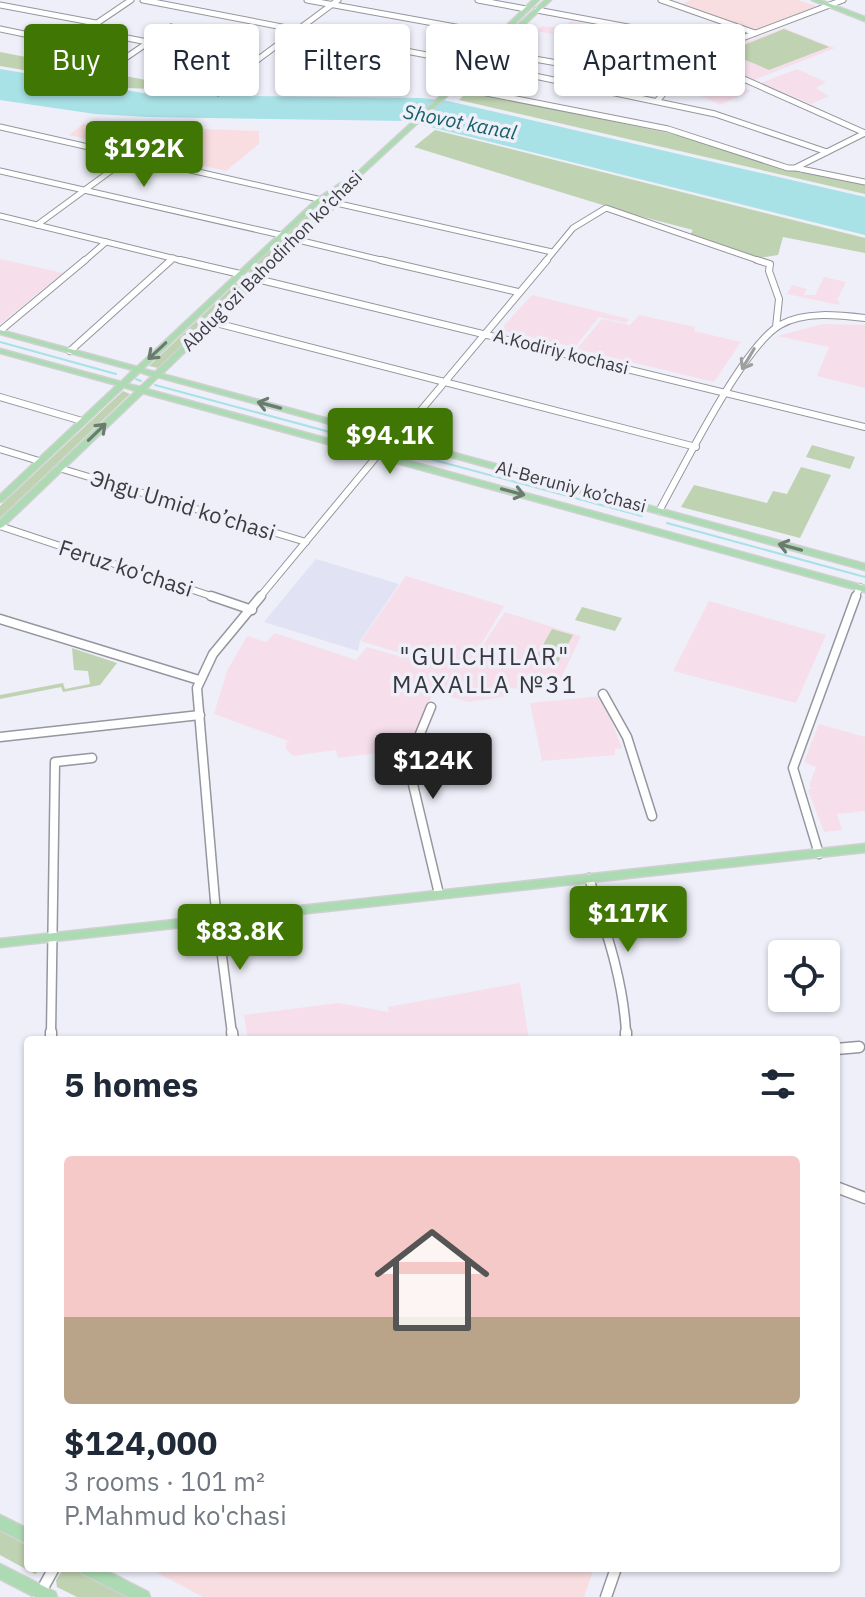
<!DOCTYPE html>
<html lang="en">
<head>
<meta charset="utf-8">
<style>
	body { margin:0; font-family:"IBM Plex Sans",sans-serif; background:#f6f6f7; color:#1f2937; height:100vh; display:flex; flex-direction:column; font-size:30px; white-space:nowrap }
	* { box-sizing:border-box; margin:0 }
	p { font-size:26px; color:#747a83 }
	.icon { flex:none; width:44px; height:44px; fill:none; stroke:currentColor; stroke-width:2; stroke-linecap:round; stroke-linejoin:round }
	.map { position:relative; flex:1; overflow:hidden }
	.sheet { position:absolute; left:24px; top:1036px; width:816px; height:536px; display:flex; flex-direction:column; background:#fff; border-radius:8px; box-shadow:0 2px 6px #0004 }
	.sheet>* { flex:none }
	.banner { position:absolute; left:24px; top:24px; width:818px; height:72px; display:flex; gap:16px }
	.buttons { position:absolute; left:768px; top:940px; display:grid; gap:16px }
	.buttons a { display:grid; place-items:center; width:72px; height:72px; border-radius:8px; background:#fff; box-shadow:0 2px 6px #0004; font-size:40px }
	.price { position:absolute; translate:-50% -68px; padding:0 18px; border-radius:8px; background:#407603; color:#fff; font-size:26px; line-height:52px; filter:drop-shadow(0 2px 4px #0008) }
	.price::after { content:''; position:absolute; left:50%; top:48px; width:24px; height:18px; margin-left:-12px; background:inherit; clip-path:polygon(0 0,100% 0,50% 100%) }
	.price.active { background:#222; color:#fff }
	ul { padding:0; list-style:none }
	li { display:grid; align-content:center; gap:16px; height:424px; padding:0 40px }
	li span { display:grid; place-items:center; height:248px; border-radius:8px; color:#555 }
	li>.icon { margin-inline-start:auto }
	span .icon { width:144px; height:144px; fill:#fffc; stroke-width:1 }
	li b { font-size:34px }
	h2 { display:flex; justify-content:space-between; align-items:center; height:96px; padding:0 40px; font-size:34px }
	.pill { padding:0 28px; border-radius:8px; background:#fff; box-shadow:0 2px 6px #0004; font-size:28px; line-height:72px }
	.pill.active { background:#407603; color:#fff }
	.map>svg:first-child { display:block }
</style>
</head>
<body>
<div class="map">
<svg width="865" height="1597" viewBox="0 0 865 1597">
	<rect width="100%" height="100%" fill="#eeeff9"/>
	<path fill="#e1e3f4" d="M316 559 399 584 360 641 358 651 264 622Z"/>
	<g fill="#f6dfeb">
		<path d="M570 21 632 31 618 47 537 31 542 26 564 28Z"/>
		<path d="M784 28 835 48 754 80 719 64 718 52Z"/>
		<path d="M652 34 716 45 700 65 751 91 720 105 687 89 690 83 614 70 624 59 637 62 640 58 670 61 632 54Z"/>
		<path d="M797 69 826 82 816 88 829 96 811 104 761 83Z"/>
		<path d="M0 259 63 273 0 324Z"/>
		<path d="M824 277 846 282 837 300 840 302 839 305 787 294 792 285 807 289 804 295H815Z"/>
		<path d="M532 295 629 319 626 323 599 317 575 347 500 330Z"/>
		<path d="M639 315 695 327 694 331 741 342 714 382 577 349 602 319 630 325Z"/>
		<path d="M823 324 865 325V388L817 376 829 347 777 336Z"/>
		<path d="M406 576 504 606 466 670 505 612 581 636 555 691 507 688 503 697 468 702 391 678 389 682 432 696 415 736H412L409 749 338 758 336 750 293 756 286 749V742H291L214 714 227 671 247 636 266 642 275 633 356 660 367 647 405 658 406 655 361 641Z"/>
		<path d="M709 601 826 635 796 703 673 671Z"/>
		<path d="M601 696 622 748 615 749V755L542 761 530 703Z"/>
		<path d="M819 724 865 737V811L837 814 842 830 824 832 808 790 812 788 809 786 816 767 804 762Z"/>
		<path d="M520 983 529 1040H248L244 1015 338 1003 389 1012 388 1007Z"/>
	</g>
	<g fill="#f9dee1">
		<path d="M691 0H798L816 6 755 31 682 4Z"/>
		<path d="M83 124 259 131V144L226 171 69 135Z"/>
		<path d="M148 1568H594L584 1597H203Z"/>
	</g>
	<g fill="#bfd2b1">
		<path d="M784 29 829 47 769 70 727 52Z"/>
		<path d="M0 52 167 84 185 86 199 75 224 80 221 83 224 85 217 92 129 88 0 66Z"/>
		<path d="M468 91 692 138 801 173 805 170 865 182V194L459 100Z"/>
		<path d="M435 130 865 238V253L783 237 778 255 758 258 689 236 693 230 632 214 414 147Z"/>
		<path d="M320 203 329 206 257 275 248 272Z"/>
		<path d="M241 279 249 281 158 368 149 366Z"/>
		<path d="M123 391 130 394 0 518V506Z"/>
		<path d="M812 445 855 457 850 469 806 457Z"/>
		<path d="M801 467 831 475 800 538 681 507 694 485 767 503 773 491 787 494Z"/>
		<path d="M582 607 622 618 615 631 575 620Z"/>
		<path d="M552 629 573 635 556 666 535 659Z"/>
		<path d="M72 648 117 663 100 685 63 692 61 687 0 699V695L63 683 65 689 90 684 88 671 74 670Z"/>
		<path d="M0 1531 28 1546V1568L41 1570 35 1574 0 1555Z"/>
		<path d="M64 1568H72L127 1597H77L57 1587 56 1580Z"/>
	</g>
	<path fill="#a8e1e6" d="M0 69 155 95 421 98 448 101 865 197V235L406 121 147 117 95 114 0 100Z"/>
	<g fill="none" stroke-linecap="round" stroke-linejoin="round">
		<g stroke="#a8e1e6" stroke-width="2">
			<path d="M0 342 116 374"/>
			<path d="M136 379 141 381"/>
			<path d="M155 385 642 516"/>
			<path d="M667 523 865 577"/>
		</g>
		<defs>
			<g id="minor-far3">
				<path d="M143 0 468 63"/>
				<path d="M307 0 505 36"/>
				<path d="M478 0 526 9"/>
				<path d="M661 0 755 33"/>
				<path d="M0 5 96 23"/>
				<path d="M537 10 724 45 843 0"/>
				<path d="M0 29 68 43"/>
				<path d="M87 30 253 63"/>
				<path d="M724 45 713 53 719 68 865 133"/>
				<path d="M500 53 666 82 669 87 657 101"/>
				<path d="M41 61 131 0"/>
				<path d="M115 65 171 27"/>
				<path d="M487 66 715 114 827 152"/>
				<path d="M166 76 218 37"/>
				<path d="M466 89 668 129 788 168H795L865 133"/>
				<path d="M602 89 612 71 651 31"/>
				<path d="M218 93 229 81 338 0"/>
				<path d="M0 127 552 252"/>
				<path d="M796 168 865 182"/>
				<path d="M0 171 281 235"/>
				<path d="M0 216 188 262"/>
				<path d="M37 225 131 156"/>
				<path d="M298 240 389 262"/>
				<path d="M83 262 106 242"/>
				<path d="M169 262 173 258"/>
				<path d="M545 262 573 228 606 208 763 262"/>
			</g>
			<g id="minor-far2">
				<path d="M180 260 240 274"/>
				<path d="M381 260 518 292"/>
				<path d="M757 260 770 264 769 271 779 299 776 327"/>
				<path d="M257 279 865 427"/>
				<path d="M212 322 696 447"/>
				<path d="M0 331 85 260"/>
				<path d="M70 351 171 260"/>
				<path d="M0 397 82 421"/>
				<path d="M396 440 547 260"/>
				<path d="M0 449 39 461"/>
				<path d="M59 468 306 542"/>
				<path d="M659 511C682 470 743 346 780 325 804 311 839 315 865 318"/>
				<path d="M0 526 217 598"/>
				<path d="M259 598 377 456"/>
				<path d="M855 598 860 587"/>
			</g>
			<g id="minor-far1">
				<path d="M211 596 252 610"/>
				<path d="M0 619 199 680"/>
				<path d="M603 694 627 737 652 816"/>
				<path d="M431 707 415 746 411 776 439 894"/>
				<path d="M0 737 200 715"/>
				<path d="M819 854 793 768 856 596"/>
				<path d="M589 878C605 928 624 981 626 1034"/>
				<path d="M51 1034 55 762 92 758"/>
				<path d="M232 1034 215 901 197 688 213 654 261 596"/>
			</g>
			<g id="minor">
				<path d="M232 1032 233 1040"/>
				<path d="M626 1032V1040"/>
				<path d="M51 1040V1032"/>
				<path d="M836 1049 859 1047"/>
				<path d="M836 1187 865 1198"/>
				<path d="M38 1597 54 1568"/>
				<path d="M606 1597 616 1568"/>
			</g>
			<g id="major">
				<path d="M533 0H539L502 36H498V34Z"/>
				<path d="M545 0H551L346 189 334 208 162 374 865 564V570L158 377 146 389 865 586V592L143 393 3 527 0 528V520L136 391 124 387 3 501 0 502V495L117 385 0 353V349L121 382 133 370 0 334V330L137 367 317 199 341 183H346ZM340 189 330 206 155 372 143 369 321 201ZM140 372 152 376 140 387 127 384Z"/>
				<path d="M812 0H820L865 17V21Z"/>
				<path d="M865 844V852L0 947V939Z"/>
				<path d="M0 1515 28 1529V1544L0 1530Z"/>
				<path d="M0 1564 55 1592 57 1597H35L0 1579Z"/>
				<path d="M79 1568H101L148 1592 150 1597H128L81 1573Z"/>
			</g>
		</defs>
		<use href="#minor-far3" stroke="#95969e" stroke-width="7"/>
		<use href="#minor-far2" stroke="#95969e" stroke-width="8"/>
		<use href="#minor-far1" stroke="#95969e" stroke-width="11"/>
		<use href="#minor" stroke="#95969e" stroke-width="13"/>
		<use href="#major" stroke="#d0d0d1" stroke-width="3"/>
		<use href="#minor-far3" stroke="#fff" stroke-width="5"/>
		<use href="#minor-far2" stroke="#fff" stroke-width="6"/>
		<use href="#minor-far1" stroke="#fff" stroke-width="8"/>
		<use href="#minor" stroke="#fff" stroke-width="10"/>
		<use href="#major" fill="#acdbb3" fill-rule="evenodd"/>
	</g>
	<defs><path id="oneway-shaft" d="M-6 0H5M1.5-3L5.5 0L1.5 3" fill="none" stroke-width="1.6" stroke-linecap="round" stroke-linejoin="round" transform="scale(2)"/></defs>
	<g stroke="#697c6e">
		<use href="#oneway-shaft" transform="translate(157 351) rotate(137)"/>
		<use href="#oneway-shaft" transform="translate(269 405) rotate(-165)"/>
		<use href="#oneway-shaft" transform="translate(97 432) rotate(-44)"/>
		<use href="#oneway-shaft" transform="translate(513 492) rotate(15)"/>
		<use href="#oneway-shaft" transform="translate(790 547) rotate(-165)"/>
	</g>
	<use stroke="#9e9ea0" href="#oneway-shaft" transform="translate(748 359) rotate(121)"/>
	<g text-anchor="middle" stroke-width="7" stroke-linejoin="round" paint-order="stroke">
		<g font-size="18" fill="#3c3c40" stroke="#eeeff9">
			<text transform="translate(272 261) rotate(-45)" y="6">Abdug’ozi Bahodirhon ko’chasi</text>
			<text transform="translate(561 352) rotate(14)" y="6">A.Kodiriy kochasi</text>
			<text transform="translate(571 487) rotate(15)" y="6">Al-Beruniy ko’chasi</text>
		</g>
		<g font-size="20" font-style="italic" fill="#156067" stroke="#eeeff9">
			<text transform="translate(460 122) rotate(11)" y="7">Shovot kanal</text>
		</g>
		<g font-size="22" fill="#3c3c40" stroke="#eeeff9">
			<text transform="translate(183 505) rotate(17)" y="8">Эhgu Umid ko’chasi</text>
			<text transform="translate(126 568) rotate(18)" y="8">Feruz ko'chasi</text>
		</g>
		<g font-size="24" letter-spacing="2" fill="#37373f" stroke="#eeeff9">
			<text x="485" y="665">"GULCHILAR"<tspan x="485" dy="28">MAXALLA №31</tspan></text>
		</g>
	</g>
</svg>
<div class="buttons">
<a><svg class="icon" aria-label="locate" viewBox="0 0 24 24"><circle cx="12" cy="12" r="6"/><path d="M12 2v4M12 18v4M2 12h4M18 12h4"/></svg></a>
</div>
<b class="price" style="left:144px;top:189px">$192K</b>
<b class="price" style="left:390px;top:476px">$94.1K</b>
<b class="price active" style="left:433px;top:801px">$124K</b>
<b class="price" style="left:628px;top:954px">$117K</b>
<b class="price" style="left:240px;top:972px">$83.8K</b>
<div class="banner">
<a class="pill active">Buy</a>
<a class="pill">Rent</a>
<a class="pill">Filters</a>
<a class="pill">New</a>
<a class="pill">Apartment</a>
</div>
<section class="sheet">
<h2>5 homes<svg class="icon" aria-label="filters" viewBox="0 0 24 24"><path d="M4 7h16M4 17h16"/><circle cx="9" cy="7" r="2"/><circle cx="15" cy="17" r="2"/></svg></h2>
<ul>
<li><span style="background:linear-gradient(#f6c9c9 65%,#b9a48a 0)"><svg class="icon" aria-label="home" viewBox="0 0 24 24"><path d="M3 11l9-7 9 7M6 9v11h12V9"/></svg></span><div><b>$124,000</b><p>3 rooms · 101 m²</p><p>P.Mahmud ko'chasi</p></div></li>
</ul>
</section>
</div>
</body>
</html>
